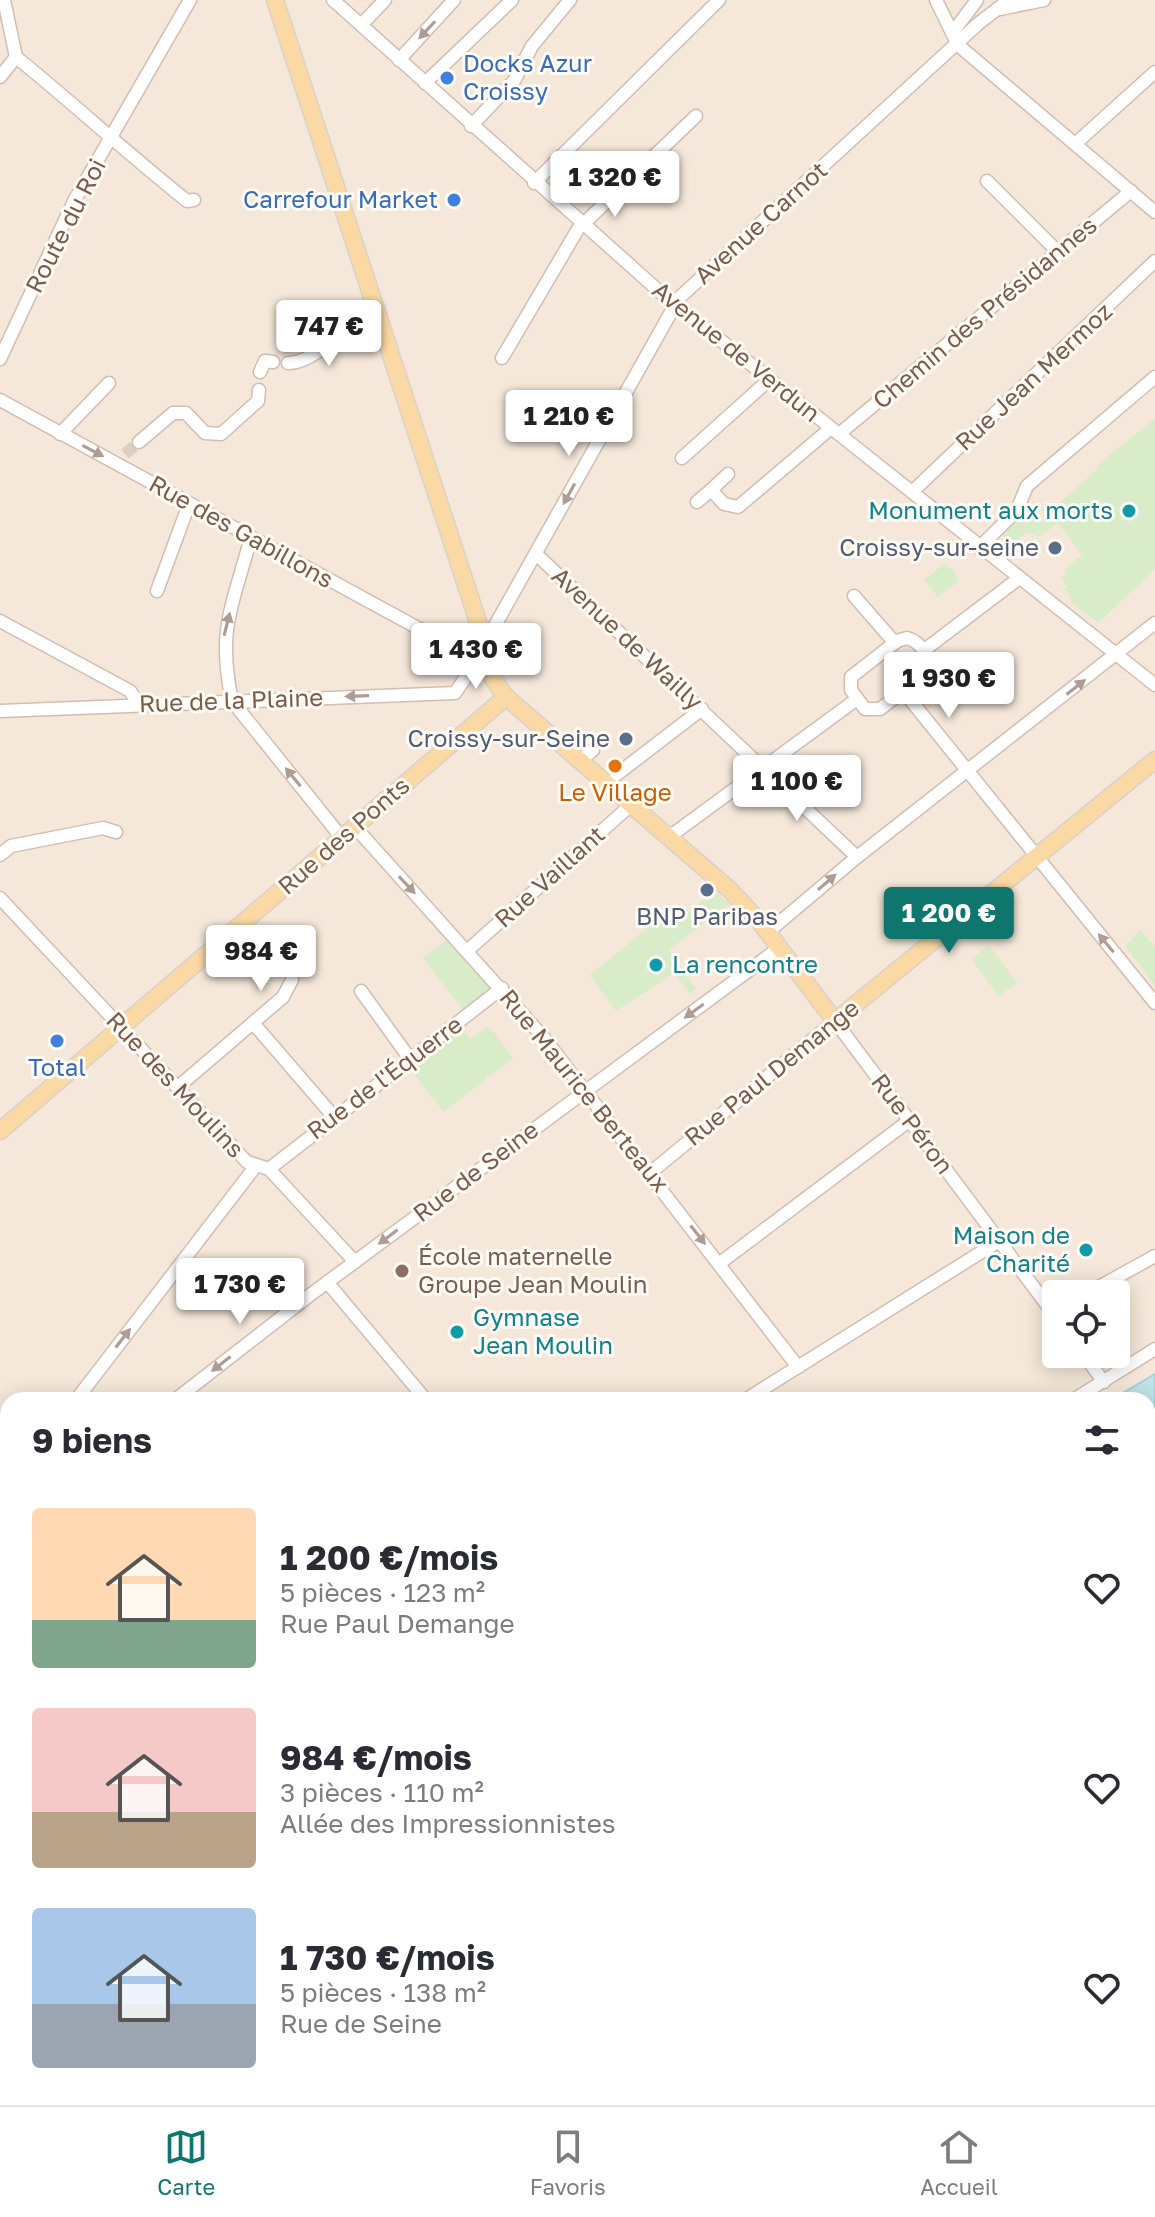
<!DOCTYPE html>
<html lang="fr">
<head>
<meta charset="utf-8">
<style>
	body { margin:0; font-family:"Golos Text",sans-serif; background:#f2f2f3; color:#2b2b33; height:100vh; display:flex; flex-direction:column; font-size:30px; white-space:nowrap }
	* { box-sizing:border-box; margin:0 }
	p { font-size:26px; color:#7c7c81 }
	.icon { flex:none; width:44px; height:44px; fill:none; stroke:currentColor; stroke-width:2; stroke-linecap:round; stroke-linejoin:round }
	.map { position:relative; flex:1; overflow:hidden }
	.details { position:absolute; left:0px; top:1392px; width:1156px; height:714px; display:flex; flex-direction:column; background:#fff; border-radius:24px 24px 0 0; box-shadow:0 4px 20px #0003 }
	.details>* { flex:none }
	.buttons { position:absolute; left:1042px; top:1280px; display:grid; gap:16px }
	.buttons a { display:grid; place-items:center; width:88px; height:88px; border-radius:8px; background:#fff; box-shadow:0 4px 20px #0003; font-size:40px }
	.price { position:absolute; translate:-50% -68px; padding:0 18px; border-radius:8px; background:#fff; color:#222; font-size:26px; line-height:52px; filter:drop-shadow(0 2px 4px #0008) }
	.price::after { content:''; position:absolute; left:50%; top:48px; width:24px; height:18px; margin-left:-12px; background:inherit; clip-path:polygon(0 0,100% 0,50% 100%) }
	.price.selected { background:#0f766e; color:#fff }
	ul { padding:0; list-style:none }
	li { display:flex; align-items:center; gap:24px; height:200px; padding:0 32px }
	li span { display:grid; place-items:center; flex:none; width:224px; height:160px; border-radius:8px; color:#555 }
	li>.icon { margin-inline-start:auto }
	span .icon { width:96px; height:96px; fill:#fffc; stroke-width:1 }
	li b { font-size:34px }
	h2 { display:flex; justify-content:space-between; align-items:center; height:96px; padding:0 32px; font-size:34px }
	.dock { display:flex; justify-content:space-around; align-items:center; height:112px; border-top:2px solid #e1e1e2; background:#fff; font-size:22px; color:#7c7c81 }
	.dock a { display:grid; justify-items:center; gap:4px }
	.dock .selected { color:#0f766e }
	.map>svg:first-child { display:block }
</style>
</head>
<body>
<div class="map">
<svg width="1155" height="2105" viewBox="0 0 1155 2105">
	<rect width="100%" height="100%" fill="#fdf6ec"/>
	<g fill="#f5e8da" fill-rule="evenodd">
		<path d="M0 0H1155V1374L1111 1400H8V1751L0 1750ZM1056 1294H1116V1354H1056Z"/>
		<path d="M1155 1854V2105H788L799 2098H1148V1860Z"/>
	</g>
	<g fill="#d8ecc9">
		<path d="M1155 419V569L1098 623 1072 603 1067 591H1062L1067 587 1061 578 1066 574 1064 570 1082 555 1058 523 1039 537 1027 532 1011 545 1001 534 1030 507 1040 521 1047 517 1037 501 1048 513 1099 468 1097 465Z"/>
		<path d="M944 564 954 570 959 581 938 597 924 580Z"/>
		<path d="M715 891 729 904 669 950 696 989 690 994 674 973 616 1011 590 975 669 910 678 920Z"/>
		<path d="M1140 930 1155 946V985L1125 946Z"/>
		<path d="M448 939 492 986 463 1010 423 958Z"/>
		<path d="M989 945 1017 983 999 996 971 959Z"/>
		<path d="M460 1027 470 1039 486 1027 493 1031 513 1058 444 1112 408 1067Z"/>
		<path d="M1155 1530V1696L1148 1702V1534Z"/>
		<path d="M8 1681V1727L0 1726V1693Z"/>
		<path d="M1155 1882V2105H915V2098H1148V1888Z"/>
		<path d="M0 1908 8 1909V2098H432L408 2105H0Z"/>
	</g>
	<g fill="#bfe3e8" stroke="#a5d3da" stroke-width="2">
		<path d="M1155 1374V1530L1148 1534V1400H1111Z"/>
		<path d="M1155 1696V1854L1148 1860V1702Z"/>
		<path d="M0 1750 8 1751V1893L0 1891Z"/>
		<path d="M520 2098H799L788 2105H497Z"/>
	</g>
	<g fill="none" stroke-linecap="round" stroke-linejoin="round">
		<path stroke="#dcd0c4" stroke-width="12" stroke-dasharray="12 6" stroke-linecap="butt" d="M125 454 139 442"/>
		<defs>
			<g id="minor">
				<path d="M4 0 16 57"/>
				<path d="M333 0 660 292 1155 685"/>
				<path d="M936 0 958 45 1155 212"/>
				<path d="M1000 9 1044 0"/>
				<path d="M361 25 385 0"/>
				<path d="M953 32 977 0"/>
				<path d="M399 60 454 0"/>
				<path d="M0 77 16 57C74 104 128 154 187 201L194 200"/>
				<path d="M425 83 512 0"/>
				<path d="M471 126 514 81 532 46 570 0"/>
				<path d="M1075 144 1155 72"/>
				<path d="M987 181 1060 254"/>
				<path d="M534 183 719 0"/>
				<path d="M361 314 373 303"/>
				<path d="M502 358 578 229 696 116"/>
				<path d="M0 359 74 201 190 0"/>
				<path d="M288 363C309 364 334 339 349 325"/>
				<path d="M260 372 265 361 273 362"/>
				<path d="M0 400 482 663"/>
				<path d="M60 434 109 383"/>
				<path d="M839 434 1131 191"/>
				<path d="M139 442 173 413H186L205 433 221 434 258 401 259 390"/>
				<path d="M682 458 770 379"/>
				<path d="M711 490 728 474"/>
				<path d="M912 492 1155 261"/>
				<path d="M697 502 711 490 724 504 738 507 831 428"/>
				<path d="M256 540 248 548C230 612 218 634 232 701L342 838"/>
				<path d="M979 548 1017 510 1027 486 1155 377"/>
				<path d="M536 554 857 857"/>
				<path d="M157 591 189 504"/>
				<path d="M854 596 895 643"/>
				<path d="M0 621 130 691 139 704"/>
				<path d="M483 637 493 629 679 298 979 23 1009 0"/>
				<path d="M907 638C921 642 932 658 927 673L880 709H865L851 690V677L897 641Z"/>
				<path d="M923 651 1018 579"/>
				<path d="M904 692 1155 1003"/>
				<path d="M0 711 455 693 470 671 482 663"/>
				<path d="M581 760 593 750"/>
				<path d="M616 775 702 709"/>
				<path d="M355 827 544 1038 798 1367"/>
				<path d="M669 837 857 699"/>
				<path d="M0 855 11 846 103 828 116 832"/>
				<path d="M0 898 247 1162 269 1169 355 1262"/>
				<path d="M768 932 857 857 1155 623"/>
				<path d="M468 950 632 804"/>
				<path d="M361 991 410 1059"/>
				<path d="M253 1023 334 1117"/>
				<path d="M178 1087 283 997 292 980"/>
				<path d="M269 1169 502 988"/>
				<path d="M650 1173 835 1021 1056 1317"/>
				<path d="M720 1263 910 1120"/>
				<path d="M327 1282 426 1400"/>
				<path d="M1086 1294 1155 1256"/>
				<path d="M1083 1354 1104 1382"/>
				<path d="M76 1400 255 1167"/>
				<path d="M175 1400 310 1295 779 948"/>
				<path d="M745 1400 999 1241"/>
				<path d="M1073 1400 1155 1349"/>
				<path d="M0 1501 8 1503"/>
				<path d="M0 1533 8 1527"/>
				<path d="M0 1732 8 1734"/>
				<path d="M1148 1879 1155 1873"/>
				<path d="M806 2105 817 2098"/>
				<path d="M858 2105 859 2098"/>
			</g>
			<g id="major">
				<path d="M275 0 483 637 482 663 506 697 730 890 759 921 835 1021 1155 760"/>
				<path d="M0 1131 506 697"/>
			</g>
		</defs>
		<use href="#minor" stroke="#d1beb0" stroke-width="15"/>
		<use href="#major" stroke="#dad1cd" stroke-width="19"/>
		<use href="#minor" stroke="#fff" stroke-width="12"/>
		<use href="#major" stroke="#fbd9a5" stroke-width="16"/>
	</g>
	<defs><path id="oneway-solid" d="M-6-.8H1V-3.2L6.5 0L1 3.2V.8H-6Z" transform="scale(2)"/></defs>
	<g fill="#af9d94">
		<use href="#oneway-solid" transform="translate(427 30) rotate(133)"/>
		<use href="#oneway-solid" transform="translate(93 451) rotate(28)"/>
		<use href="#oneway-solid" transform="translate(569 494) rotate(119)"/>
		<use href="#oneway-solid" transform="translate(227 624) rotate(-76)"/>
		<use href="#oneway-solid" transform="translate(1076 687) rotate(-38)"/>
		<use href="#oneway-solid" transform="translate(357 696) rotate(178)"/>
		<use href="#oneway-solid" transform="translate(293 777) rotate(-129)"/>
		<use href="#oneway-solid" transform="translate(827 882) rotate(-41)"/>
		<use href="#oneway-solid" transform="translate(407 885) rotate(47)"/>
		<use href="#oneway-solid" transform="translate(1106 943) rotate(-129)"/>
		<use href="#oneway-solid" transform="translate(694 1011) rotate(144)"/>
		<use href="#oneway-solid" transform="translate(698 1235) rotate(52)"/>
		<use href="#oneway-solid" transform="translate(388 1237) rotate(143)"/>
		<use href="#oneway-solid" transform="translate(123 1338) rotate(-52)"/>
		<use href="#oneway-solid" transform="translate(221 1364) rotate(142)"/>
	</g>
	<g fill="#3f7fe0" stroke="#fffaf3" stroke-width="3">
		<circle cx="447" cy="78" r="8"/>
		<circle cx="454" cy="200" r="8"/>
		<circle cx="57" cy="1041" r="8"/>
	</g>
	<g fill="#0f9aa8" stroke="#fffaf3" stroke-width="3">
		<circle cx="1129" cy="511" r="8"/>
		<circle cx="656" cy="965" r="8"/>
		<circle cx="1086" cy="1250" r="8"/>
		<circle cx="457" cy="1332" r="8"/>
	</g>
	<g fill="#5c6f8a" stroke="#fffaf3" stroke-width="3">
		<circle cx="1055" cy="548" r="8"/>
		<circle cx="626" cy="739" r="8"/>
		<circle cx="707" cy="890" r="8"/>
	</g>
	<circle fill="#e8710a" stroke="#fffaf3" stroke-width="3" cx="615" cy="766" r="8"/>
	<circle fill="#8d6e63" stroke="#fffaf3" stroke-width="3" cx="402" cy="1271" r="8"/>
	<g text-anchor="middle" stroke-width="6" stroke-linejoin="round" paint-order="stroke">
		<g font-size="24" fill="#366cbe" stroke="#fffaf3" text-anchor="start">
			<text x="463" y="72">Docks Azur<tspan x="463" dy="28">Croissy</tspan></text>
			<text x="438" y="208" text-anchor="end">Carrefour Market</text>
			<text x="57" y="1076" text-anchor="middle">Total</text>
		</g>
		<g font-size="24" fill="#7a5c4d" stroke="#fffaf3">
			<text transform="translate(761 223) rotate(-42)" y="8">Avenue Carnot</text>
			<text transform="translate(66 226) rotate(-63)" y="8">Route du Roi</text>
			<text transform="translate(985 313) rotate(-40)" y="8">Chemin des Présidannes</text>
			<text transform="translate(736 352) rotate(39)" y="8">Avenue de Verdun</text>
			<text transform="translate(1034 377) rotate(-43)" y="8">Rue Jean Mermoz</text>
			<text transform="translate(241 532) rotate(29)" y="8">Rue des Gabillons</text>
			<text transform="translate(627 639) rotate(43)" y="8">Avenue de Wailly</text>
			<text transform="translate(231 701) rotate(-2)" y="8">Rue de la Plaine</text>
			<text transform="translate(344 836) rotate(-41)" y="8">Rue des Ponts</text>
			<text transform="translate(550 877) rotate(-42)" y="8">Rue Vaillant</text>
			<text transform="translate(772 1073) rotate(-39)" y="8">Rue Paul Demange</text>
			<text transform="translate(385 1078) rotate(-37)" y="8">Rue de l'Équerre</text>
			<text transform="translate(175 1085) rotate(47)" y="8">Rue des Moulins</text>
			<text transform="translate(584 1091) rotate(51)" y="8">Rue Maurice Berteaux</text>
			<text transform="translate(912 1124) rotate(53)" y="8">Rue Péron</text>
			<text transform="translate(476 1172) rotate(-37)" y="8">Rue de Seine</text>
		</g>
		<g font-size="24" fill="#0d838f" stroke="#fffaf3" text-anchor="end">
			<text x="1113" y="519">Monument aux morts</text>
			<text x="672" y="973" text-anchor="start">La rencontre</text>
			<text x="1070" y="1244">Maison de<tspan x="1070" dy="28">Charité</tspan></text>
			<text x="473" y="1326" text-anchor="start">Gymnase<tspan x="473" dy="28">Jean Moulin</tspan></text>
		</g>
		<g font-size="24" fill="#4e5e75" stroke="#fffaf3" text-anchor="end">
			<text x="1039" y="556">Croissy-sur-seine</text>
			<text x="610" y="747">Croissy-sur-Seine</text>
			<text x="707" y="925" text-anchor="middle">BNP Paribas</text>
		</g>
		<g font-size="24" fill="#c56008" stroke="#fffaf3">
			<text x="615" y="801">Le Village</text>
		</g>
		<g font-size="24" fill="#785e54" stroke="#fffaf3" text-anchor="start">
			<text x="418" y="1265">École maternelle<tspan x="418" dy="28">Groupe Jean Moulin</tspan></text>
		</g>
	</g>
</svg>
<div class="buttons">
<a><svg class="icon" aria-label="locate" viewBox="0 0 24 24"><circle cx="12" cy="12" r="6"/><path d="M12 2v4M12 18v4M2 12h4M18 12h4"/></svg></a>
</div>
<b class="price" style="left:615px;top:219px">1 320 €</b>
<b class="price" style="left:329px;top:368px">747 €</b>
<b class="price" style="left:569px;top:458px">1 210 €</b>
<b class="price" style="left:476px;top:691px">1 430 €</b>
<b class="price" style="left:949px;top:720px">1 930 €</b>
<b class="price" style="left:797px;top:823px">1 100 €</b>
<b class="price selected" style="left:949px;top:955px">1 200 €</b>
<b class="price" style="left:261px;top:993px">984 €</b>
<b class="price" style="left:240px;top:1326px">1 730 €</b>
<section class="details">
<h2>9 biens<svg class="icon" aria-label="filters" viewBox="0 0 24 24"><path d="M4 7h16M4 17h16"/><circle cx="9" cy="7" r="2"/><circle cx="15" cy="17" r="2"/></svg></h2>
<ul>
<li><span style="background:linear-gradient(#ffd9b3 70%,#7fa58c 0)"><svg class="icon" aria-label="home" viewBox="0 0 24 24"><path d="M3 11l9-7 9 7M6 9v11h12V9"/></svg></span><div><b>1 200 €/mois</b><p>5 pièces · 123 m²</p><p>Rue Paul Demange</p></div><svg class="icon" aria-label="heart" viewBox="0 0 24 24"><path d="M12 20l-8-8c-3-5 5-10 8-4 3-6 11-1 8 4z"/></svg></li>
<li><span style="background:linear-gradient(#f6c9c9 65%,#b9a48a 0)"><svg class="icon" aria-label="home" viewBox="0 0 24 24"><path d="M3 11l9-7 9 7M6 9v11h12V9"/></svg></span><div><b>984 €/mois</b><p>3 pièces · 110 m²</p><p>Allée des Impressionnistes</p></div><svg class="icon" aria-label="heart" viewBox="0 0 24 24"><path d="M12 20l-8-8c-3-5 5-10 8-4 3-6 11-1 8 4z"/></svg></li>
<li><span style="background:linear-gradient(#a9c7e8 60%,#9aa5b1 0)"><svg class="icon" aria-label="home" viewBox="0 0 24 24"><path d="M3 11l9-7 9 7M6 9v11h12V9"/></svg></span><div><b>1 730 €/mois</b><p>5 pièces · 138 m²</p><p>Rue de Seine</p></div><svg class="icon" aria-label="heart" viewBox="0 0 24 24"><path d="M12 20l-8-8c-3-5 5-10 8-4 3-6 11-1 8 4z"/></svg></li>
</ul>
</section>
</div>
<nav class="dock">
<a class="selected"><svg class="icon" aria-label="map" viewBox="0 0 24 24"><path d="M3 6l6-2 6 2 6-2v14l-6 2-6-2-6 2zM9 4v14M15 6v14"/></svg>Carte</a>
<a><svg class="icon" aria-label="saved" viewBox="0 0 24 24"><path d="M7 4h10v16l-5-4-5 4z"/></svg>Favoris</a>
<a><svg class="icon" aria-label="home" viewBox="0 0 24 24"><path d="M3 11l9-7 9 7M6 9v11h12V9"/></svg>Accueil</a>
</nav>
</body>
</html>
